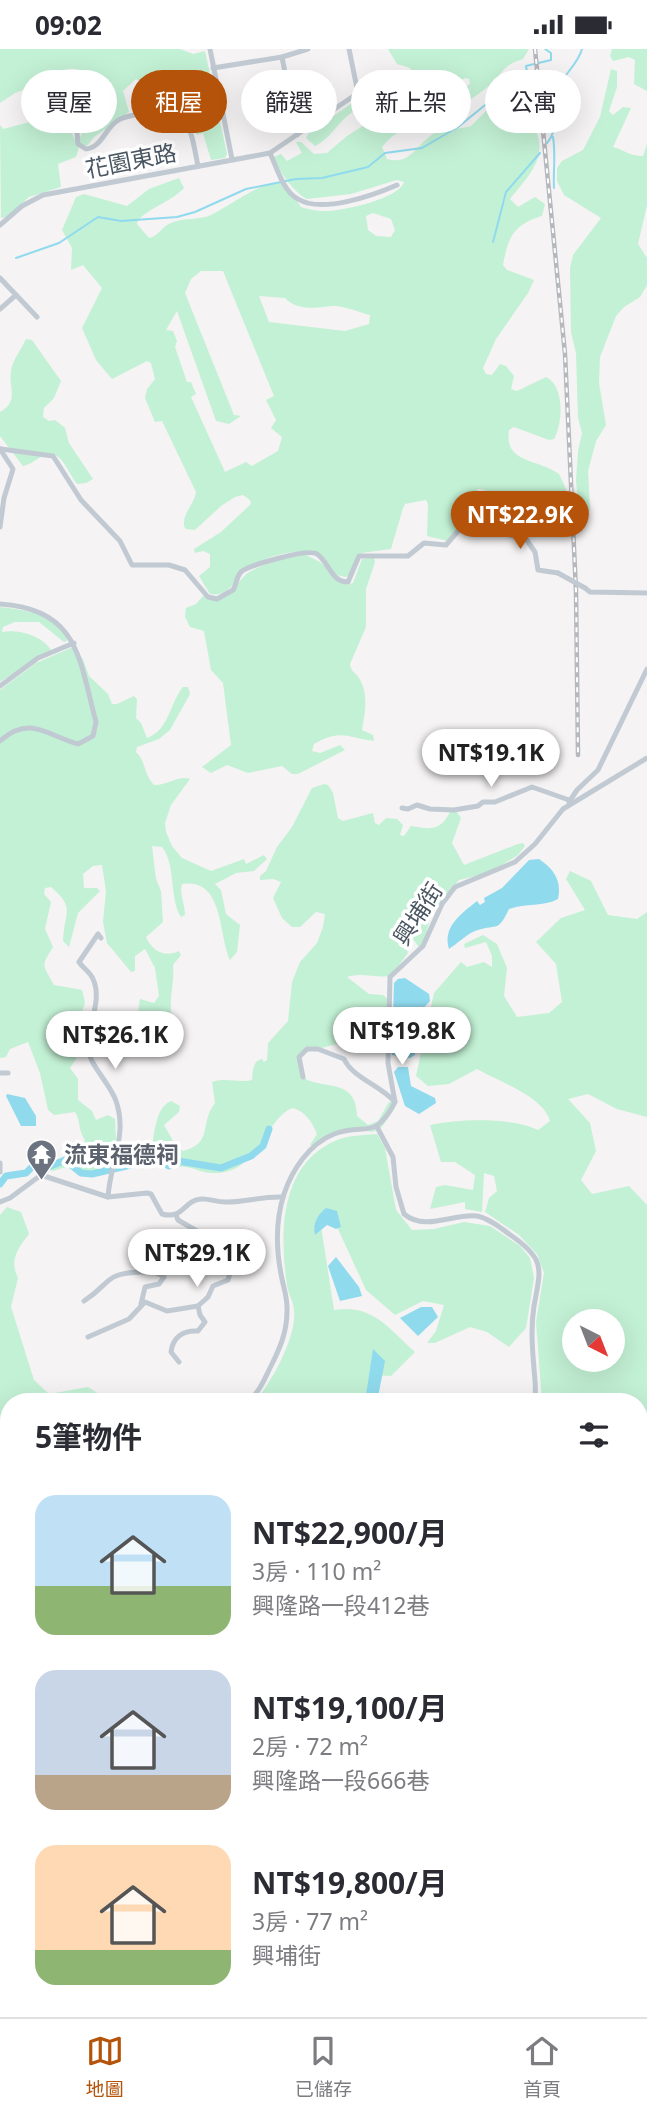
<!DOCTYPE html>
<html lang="zh-TW">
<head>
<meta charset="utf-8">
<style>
	body { margin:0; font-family:"Noto Sans","Noto Sans TC",sans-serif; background:#f7f7f7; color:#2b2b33; height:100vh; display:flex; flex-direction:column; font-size:26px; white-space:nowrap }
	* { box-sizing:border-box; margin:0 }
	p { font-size:23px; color:#7c7c81 }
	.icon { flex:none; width:38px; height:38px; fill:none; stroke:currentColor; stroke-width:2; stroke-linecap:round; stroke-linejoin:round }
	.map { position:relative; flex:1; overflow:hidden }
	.details { position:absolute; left:0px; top:1344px; width:648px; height:625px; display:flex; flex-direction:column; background:#fff; border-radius:28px 28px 0 0; box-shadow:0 7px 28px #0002 }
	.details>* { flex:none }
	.guide { position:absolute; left:21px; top:21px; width:606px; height:63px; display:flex; gap:14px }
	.needle { width:46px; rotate:138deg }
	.buttons { position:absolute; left:562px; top:1260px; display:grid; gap:14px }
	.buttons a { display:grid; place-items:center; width:63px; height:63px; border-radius:50%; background:#fff; box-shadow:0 7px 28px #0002; font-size:35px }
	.price { position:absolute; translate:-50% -60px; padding:0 16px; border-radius:24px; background:#fff; color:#222; font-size:23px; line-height:46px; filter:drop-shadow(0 2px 4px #0008) }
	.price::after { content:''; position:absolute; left:50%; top:42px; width:21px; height:16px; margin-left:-10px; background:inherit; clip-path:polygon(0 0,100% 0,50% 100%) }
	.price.on { background:#b45309; color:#fff }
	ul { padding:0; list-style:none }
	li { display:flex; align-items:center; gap:21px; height:175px; padding:0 35px }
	li span { display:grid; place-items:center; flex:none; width:196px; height:140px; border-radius:21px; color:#555 }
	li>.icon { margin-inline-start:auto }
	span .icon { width:84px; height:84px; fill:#fffc; stroke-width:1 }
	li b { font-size:30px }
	h2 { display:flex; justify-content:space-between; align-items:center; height:84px; padding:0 35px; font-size:30px }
	.chip { padding:0 24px; border-radius:32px; background:#fff; box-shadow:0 7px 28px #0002; font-size:24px; line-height:63px }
	.chip.on { background:#b45309; color:#fff }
	.status { display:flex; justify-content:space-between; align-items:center; height:49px; padding:0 35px; background:#fff; direction:ltr }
	.status svg { height:19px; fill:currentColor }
	.tab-bar { display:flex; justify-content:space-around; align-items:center; height:98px; border-top:2px solid #e1e1e2; background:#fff; font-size:19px; color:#7c7c81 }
	.tab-bar a { display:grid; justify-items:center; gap:4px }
	.tab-bar .on { color:#b45309 }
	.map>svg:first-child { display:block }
</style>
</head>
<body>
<div class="status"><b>09:02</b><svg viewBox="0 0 49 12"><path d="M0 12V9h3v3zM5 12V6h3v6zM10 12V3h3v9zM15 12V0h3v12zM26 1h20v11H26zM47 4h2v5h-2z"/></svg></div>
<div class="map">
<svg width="647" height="1968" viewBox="0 0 647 1968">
	<rect width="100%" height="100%" fill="#f5f3f3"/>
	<g fill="#c3f1d5" fill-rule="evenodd">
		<path d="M0 0H180L193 5 205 2 227 105 225 109 211 111 203 84 197 86C190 77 184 67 183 56L178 62C166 54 165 43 166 30L161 23 149 27 148 40 136 30 123 42 129 63 93 89 88 96 83 97 79 92C82 77 103 67 101 49 97 22 68 9 50 31L67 71 76 80 72 85 79 99 76 108 58 115 61 138 29 148 7 168 1 169 0 76 3 80 34 72 55 79 64 76V73L40 35 15 44 0 54Z"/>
		<path d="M388 0H529L523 10C503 16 504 23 490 36 482 43 471 50 463 55 433 72 404 71 382 98L387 110C410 117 417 95 433 85 445 78 459 81 471 77L487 61 495 65 499 78 510 70 528 68C533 73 533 76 536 82 548 109 527 129 510 150L518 158 535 148 545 155 542 167C515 175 508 187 503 216L507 221 534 231 528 244 496 290 483 319 486 325 492 326 500 315 506 317 514 327 511 340 517 342 546 328C565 337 563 374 554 390L549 391 514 378 509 381C504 415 537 409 559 425 564 435 569 444 567 456 565 467 561 477 551 483 515 502 519 466 492 446 487 442 485 440 478 440L456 476 459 479 448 492 427 487 428 455 426 451 405 455 403 459 391 500 361 504 349 527 345 528 337 526 317 503C294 501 273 505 253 516 236 525 232 549 210 545L199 527 210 518V505L203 502 195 504 194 500 221 483 251 455 250 451 243 446 235 448 221 457 195 481 186 480 184 477C183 463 194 456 196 443L162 372 155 373 145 349 147 340 155 330 151 314 147 312 112 330 96 311 82 279 102 239 83 216 71 221 72 199 62 181 76 148 84 145 127 157 149 140 179 129 184 139C171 153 152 157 138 171L137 175 149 189C159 187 162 177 171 174 184 168 200 172 213 165 228 158 271 125 286 135L301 158C308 160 316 162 323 162 340 163 399 150 404 133L397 131 351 145 307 150C295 145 277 120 274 108L281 105 287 112 302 104 296 93H301L314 105 327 104 347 87 366 75 455 44 470 35 469 30 465 29C434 52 389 44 356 61 339 70 332 89 315 97L306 89 308 85 369 42 414 25 410 19 397 15ZM373 164 391 170 395 181 391 188 376 187 368 181 366 167ZM201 222H223L274 347 266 351 276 371 271 379 282 388 278 402 252 417 246 413 225 423 191 348 196 345 191 333H187L175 298 177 292 173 282 166 281 177 262 216 372 229 375 241 367 234 366 185 244 191 230ZM259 247 285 249C297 262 316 259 332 257 342 256 359 263 370 266L369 275 345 282 269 273Z"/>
		<path d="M612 0H647V42L634 35 635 11 629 8 613 12 610 7Z"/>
		<path d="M611 20 617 22V38L609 62 613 66 623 58 631 59 613 98C625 101 629 107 643 107L647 95V156L638 195 647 209V236L640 248 624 258 616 267 600 308 599 334 606 376 596 392 588 422 590 460 588 466 580 471 576 432 578 402 582 384 578 369 576 304 571 283 570 219 573 206 601 169 564 146 557 132V119L562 112 583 101 600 68Z"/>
		<path d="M26 290 32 291 61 332 54 349 44 359 43 368 49 372 55 371 65 379 69 394 93 430 86 434 77 435C69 425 60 398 44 406 36 410 32 415 23 417L0 387V363C20 352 8 339 11 322 12 312 22 299 26 290Z"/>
		<path d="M306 506 320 513 347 536 353 534 362 510 374 509 375 513 366 540V578L350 615C351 623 355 623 359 629 369 645 365 664 362 681L373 686 374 692C345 688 341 680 314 695L312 702 320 704 340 696 345 701 298 725H292L282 717 248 724 227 716 211 724 202 718 231 696 223 634 211 621 204 582 190 578 185 568 186 559 196 555 204 546C239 557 230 532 253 521 269 513 288 508 306 506Z"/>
		<path d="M0 558C20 560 65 566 67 592L64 593 39 573H15L3 578 2 583C19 580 41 586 51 601L0 633Z"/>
		<path d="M73 598 83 610 89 627 108 645 112 655H117L134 647 137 650 136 669 141 674 147 689C170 680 169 655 183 638H188L190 645 170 681 159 690 137 698 136 703C146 712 143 724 154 736 167 737 178 726 190 730L171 756 165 774 166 783 172 797 182 809 211 822 244 810 246 815 264 806 267 810 254 822 236 824 215 835 221 841 226 865 240 876 237 903 230 911C218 884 224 829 182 835 179 845 185 855 185 866L181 868C169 849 176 815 162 798L152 797 156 830 161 842 163 873 146 888C152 902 165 909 179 902L181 906 173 916C175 935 168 949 172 968L167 975 142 968 138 963 140 950 154 954 159 947 155 919 145 900 135 907V922L131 923 107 894 103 873 106 842 102 816 93 817 83 825 84 839H97L100 842 78 864 69 898 63 892C64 863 76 859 51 838L45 839 44 845 51 853 45 880 53 898C41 918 42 914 54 936L82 941 85 953 82 964 85 968 83 981 77 987 76 1010 70 1019 78 1030V1051L92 1062 96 1071 108 1066 115 1070 116 1092 113 1102 84 1111 90 1115 110 1112 111 1118 103 1122 82 1126 73 1116 53 1122 36 1115 47 1110 58 1112 83 1097 85 1091C78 1082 81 1072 75 1063L54 1066 48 1061 40 1024 28 993 10 1000 6 1008 0 1009V641L36 614Z"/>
		<path d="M324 735 328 736 333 744 338 769 343 772 373 764 375 774 379 776 386 769 397 770 403 776 400 786 404 787 411 777C429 780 440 783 450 763L456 762 461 769 452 794 464 816 518 795 523 794 525 797 518 806 489 824 459 831 431 866 424 893 419 898 406 881H395V885L406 898 408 904 391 927C374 929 363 923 347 928L369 945 383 946 388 950 387 997 344 993 303 1004 299 1020 307 1031C332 1040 356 1032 357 1067L368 1076 378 1072 389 1053H395V1059L381 1079 373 1083 360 1081 335 1086 314 1098 310 1096 317 1085C312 1073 306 1063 293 1059 266 1067 259 1127 212 1124 203 1124 194 1119 186 1118 180 1117 175 1119 169 1118 148 1115 152 1094 155 1079 158 1067 160 1057 171 1052L180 1057 179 1063 164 1076 176 1097 183 1102C214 1094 199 1074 215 1054L212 1033C225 1028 239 1034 252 1031 253 1023 252 1012 262 1010L264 1013 267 1011 268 994 288 972 292 933 300 913 317 894 323 878 325 865 316 863 300 878H292L282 869 273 849 281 833 273 830 260 831V827L266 822 277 798 292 778 312 739Z"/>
		<path d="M570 822 591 832 608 866 637 870 647 863V1068L617 1060 588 1045 568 1050 590 1074 596 1102 581 1131 592 1145 629 1137 647 1156V1433L643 1437 647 1446V1495L639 1477V1353H542L536 1273 544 1224 537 1205 519 1186 485 1163 489 1149 497 1142 494 1127 484 1124 482 1163 465 1160V1153L430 1160 436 1138 445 1136 473 1141 475 1126 455 1113H441L430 1076C460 1070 510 1068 538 1081L550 1072C544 1048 498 1032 477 1020L449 1035 428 1037 416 1027 434 944 461 913 467 918 484 913 492 918V907L486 893 465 899 464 895 483 886 497 895 507 919 504 947 517 968 549 964 562 953 556 915 536 893 561 869 585 861 566 830ZM574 1272H612V1311H574Z"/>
		<path d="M377 1085 385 1099 396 1161 412 1181 434 1180 464 1173 490 1177 520 1197 530 1209 534 1229 526 1279 509 1298 487 1283 470 1278 435 1294H427L436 1282 444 1256 423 1252 395 1266 366 1241 333 1169 320 1171 334 1261C373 1255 388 1279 415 1303L391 1327 373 1326V1353H343L339 1349 333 1353H254C271 1335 297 1287 294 1262 294 1253 288 1245 287 1236 279 1182 280 1112 340 1090 351 1086 366 1086 377 1085Z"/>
		<path d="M7 1158 21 1163 29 1185C18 1199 9 1211 18 1229L11 1258 34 1331 49 1345 88 1338 102 1347 105 1353H9V1395L0 1401V1166Z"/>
		<path d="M639 1489 647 1505V1702L639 1711V1645L646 1640 639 1637Z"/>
		<path d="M9 1710V1852L0 1847V1731L6 1724Z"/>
		<path d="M647 1725V1797H639V1765L642 1762 639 1759V1726Z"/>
		<path d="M199 1960H277L291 1968H195Z"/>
		<path d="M440 1960H501L504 1968 440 1966Z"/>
	</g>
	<g fill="#90daee">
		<path d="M539 810C554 820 562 832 558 850 544 858 525 854 509 860 498 883 498 875 478 881 469 883 457 895 449 900 442 878 462 864 477 852L480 856 485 853 484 849 502 839 529 811Z"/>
		<path d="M405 929 429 945 430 952 421 962 415 977 418 984 415 1006 410 1009 392 1006 394 934 398 930Z"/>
		<path d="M398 1018H408L411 1037 435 1049 436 1054 419 1065 405 1057 394 1023Z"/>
		<path d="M7 1045 25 1049 36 1067V1077H21L6 1047Z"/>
		<path d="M326 1159 337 1162 341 1178 336 1180 327 1176 315 1186C312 1175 318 1165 326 1159Z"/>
		<path d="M336 1208 359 1238 362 1247 340 1252 328 1217Z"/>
		<path d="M421 1258H432L438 1268 418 1287 400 1269Z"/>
		<path d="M373 1300 385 1312 377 1353H365Z"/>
	</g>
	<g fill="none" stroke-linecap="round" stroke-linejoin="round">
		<g stroke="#90daee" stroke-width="2">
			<path d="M553 88C556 106 553 121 554 139"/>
			<path d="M547 94C560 79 551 62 556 44 561 27 578 16 582 0"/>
			<path d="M493 193 506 143 540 104"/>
			<path d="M16 209 59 194 98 168 121 172 177 168 195 163 246 140 296 130 322 129 368 118 385 104 422 99 458 78 495 48 524 35 528 29 526 17 551 11V4L545 0"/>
		</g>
		<g stroke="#90daee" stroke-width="7">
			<path d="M0 1135 6 1127 26 1124 34 1116 46 1119 65 1111 81 1124 92 1125 135 1115 150 1105 169 1117 178 1112 221 1119 251 1107 263 1097 269 1080"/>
			<path d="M639 1927 647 1941"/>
		</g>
		<g stroke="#c1cad2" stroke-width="5">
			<path d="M210 0 232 110"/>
			<path d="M349 0 358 44"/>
			<path d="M282 8 297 86"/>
			<path d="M213 19 282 8 308 0"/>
			<path d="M95 58 77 83 78 95 86 100C101 99 105 80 117 72 125 66 138 66 148 64 191 56 191 84 198 117"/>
			<path d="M270 104C277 119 283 142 298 150 322 165 374 146 397 136"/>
			<path d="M0 176 22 157 43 146 270 104 358 44 382 32"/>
			<path d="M0 229 37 268"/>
			<path d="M0 260 16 246"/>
			<path d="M1 400 53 407 81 451 120 492 132 516H169L185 521 208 548 217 550 233 541C237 535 236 527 242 522 251 516 308 499 317 505 329 513 331 533 348 533L359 507H408L424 494 446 496 464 475 526 490 535 503 538 521 558 524"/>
			<path d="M0 478 4 449 13 420 0 400"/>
			<path d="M585 539 590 543 647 544"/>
			<path d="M0 555C79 560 79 610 96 673L93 687 78 695C48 687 30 665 0 692"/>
			<path d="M0 637 38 609 74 594"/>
			<path d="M569 753 577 741 598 721 647 620"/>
			<path d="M402 759 408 760 417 756 430 760 454 761 478 757 483 753H495L532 738 569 751"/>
			<path d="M101 889 98 885 79 913C83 919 90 923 93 930 103 951 87 978 88 999 89 1016 110 1034 116 1052 128 1086 110 1114 108 1148"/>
			<path d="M0 1024H8"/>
			<path d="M303 1028 299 1008 307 1000H318L344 1010C353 1029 380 1036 395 1053"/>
			<path d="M377 1078 393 1108 396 1138 404 1165C426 1183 453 1164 477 1167 488 1169 500 1178 509 1185 546 1210 541 1219 534 1257 530 1282 533 1307 535 1332 536 1339 534 1345 537 1353"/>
			<path d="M0 1114V1123"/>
			<path d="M0 1153 10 1149 41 1126 108 1148 147 1144 151 1145 162 1165C183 1171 184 1151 201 1150 209 1149 218 1154 228 1153 246 1153 264 1147 283 1148"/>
			<path d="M176 1166 178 1171 209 1189 231 1220 228 1231 213 1237 208 1248 198 1257 200 1266 205 1273 198 1282C183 1281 173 1288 171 1303L179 1313"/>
			<path d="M84 1252C112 1234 103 1224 142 1223 152 1223 156 1222 164 1228L159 1235 145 1238 141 1255"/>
			<path d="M88 1288 129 1270 145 1253 167 1262 198 1257"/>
			<path d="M248 1353C260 1342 264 1331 271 1317 280 1299 287 1283 287 1262 288 1250 283 1237 281 1225 276 1199 276 1170 284 1145 292 1121 309 1095 334 1085 366 1073 374 1093 395 1053L388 1014 390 928 423 897 442 855 455 838 515 813 535 795 563 760 647 709"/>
			<path d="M0 1546 9 1549"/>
			<path d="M0 1597 9 1602"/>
			<path d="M0 1669 9 1689"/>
			<path d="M639 1896 644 1907 647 1934"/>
			<path d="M0 1930 9 1935"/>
			<path d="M35 1960 39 1968"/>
			<path d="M289 1960 299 1968"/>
			<path d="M190 1968 192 1960"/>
		</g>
		<defs>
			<g id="rail">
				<path d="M535 0 565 305 576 542 578 706"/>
				<path d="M404 1968 406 1960"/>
			</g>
		</defs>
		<use href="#rail" stroke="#b5b8bd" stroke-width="4.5"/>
		<use href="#rail" stroke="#fff" stroke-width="2" stroke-dasharray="5" stroke-linecap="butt"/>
		<path stroke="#c1cad2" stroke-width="5" d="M558 524 585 539"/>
	</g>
	<defs>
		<symbol id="temple-pin" viewBox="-11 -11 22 30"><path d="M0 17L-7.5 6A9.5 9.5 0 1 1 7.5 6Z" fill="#6b7280" stroke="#fff"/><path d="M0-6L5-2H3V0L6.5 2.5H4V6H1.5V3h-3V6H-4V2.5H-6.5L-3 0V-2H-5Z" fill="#fff"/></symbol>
	</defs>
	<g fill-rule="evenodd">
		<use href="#temple-pin" x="24" y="1088" width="35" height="47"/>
	</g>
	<g text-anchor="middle" stroke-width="7" stroke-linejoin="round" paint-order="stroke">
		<g font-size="23" fill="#4a5661" stroke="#fff">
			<text transform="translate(131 112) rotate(-11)" y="8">花園東路</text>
			<text transform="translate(418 865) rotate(-57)" y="8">興埔街</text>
		</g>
		<g font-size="23" font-weight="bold" fill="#5b616d" stroke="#fff" text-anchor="start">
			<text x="64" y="1114">流東福德祠</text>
		</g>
	</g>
</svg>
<div class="buttons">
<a><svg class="needle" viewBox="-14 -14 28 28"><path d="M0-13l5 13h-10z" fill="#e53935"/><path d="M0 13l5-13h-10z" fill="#7c7c81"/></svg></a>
</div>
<b class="price on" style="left:520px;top:502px">NT$22.9K</b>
<b class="price" style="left:491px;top:740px">NT$19.1K</b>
<b class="price" style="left:402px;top:1018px">NT$19.8K</b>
<b class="price" style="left:115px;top:1022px">NT$26.1K</b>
<b class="price" style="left:197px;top:1240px">NT$29.1K</b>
<div class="guide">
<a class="chip">買屋</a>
<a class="chip on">租屋</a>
<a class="chip">篩選</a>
<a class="chip">新上架</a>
<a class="chip">公寓</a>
</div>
<section class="details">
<h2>5筆物件<svg class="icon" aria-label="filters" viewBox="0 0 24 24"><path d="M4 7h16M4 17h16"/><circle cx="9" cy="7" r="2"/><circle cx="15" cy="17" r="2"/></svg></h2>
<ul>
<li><span style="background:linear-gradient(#bfe0f5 65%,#8fb573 0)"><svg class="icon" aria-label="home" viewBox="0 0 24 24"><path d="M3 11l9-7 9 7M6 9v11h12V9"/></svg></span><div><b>NT$22,900/月</b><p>3房 · 110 m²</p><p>興隆路一段412巷</p></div></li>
<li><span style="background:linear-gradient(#c9d6e8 75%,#b9a48a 0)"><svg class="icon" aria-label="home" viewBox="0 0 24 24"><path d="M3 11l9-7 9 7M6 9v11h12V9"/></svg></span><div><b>NT$19,100/月</b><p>2房 · 72 m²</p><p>興隆路一段666巷</p></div></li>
<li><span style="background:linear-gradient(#ffd9b3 75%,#8fb573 0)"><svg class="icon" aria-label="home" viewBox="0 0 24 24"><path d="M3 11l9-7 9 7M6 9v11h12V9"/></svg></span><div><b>NT$19,800/月</b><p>3房 · 77 m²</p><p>興埔街</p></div></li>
</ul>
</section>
</div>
<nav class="tab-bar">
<a class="on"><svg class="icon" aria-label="map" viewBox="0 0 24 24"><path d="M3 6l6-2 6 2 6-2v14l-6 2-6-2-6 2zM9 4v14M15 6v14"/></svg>地圖</a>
<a><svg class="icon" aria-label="saved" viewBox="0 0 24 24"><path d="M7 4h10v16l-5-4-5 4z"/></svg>已儲存</a>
<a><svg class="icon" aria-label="home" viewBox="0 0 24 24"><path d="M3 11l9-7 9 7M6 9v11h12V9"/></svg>首頁</a>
</nav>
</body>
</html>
